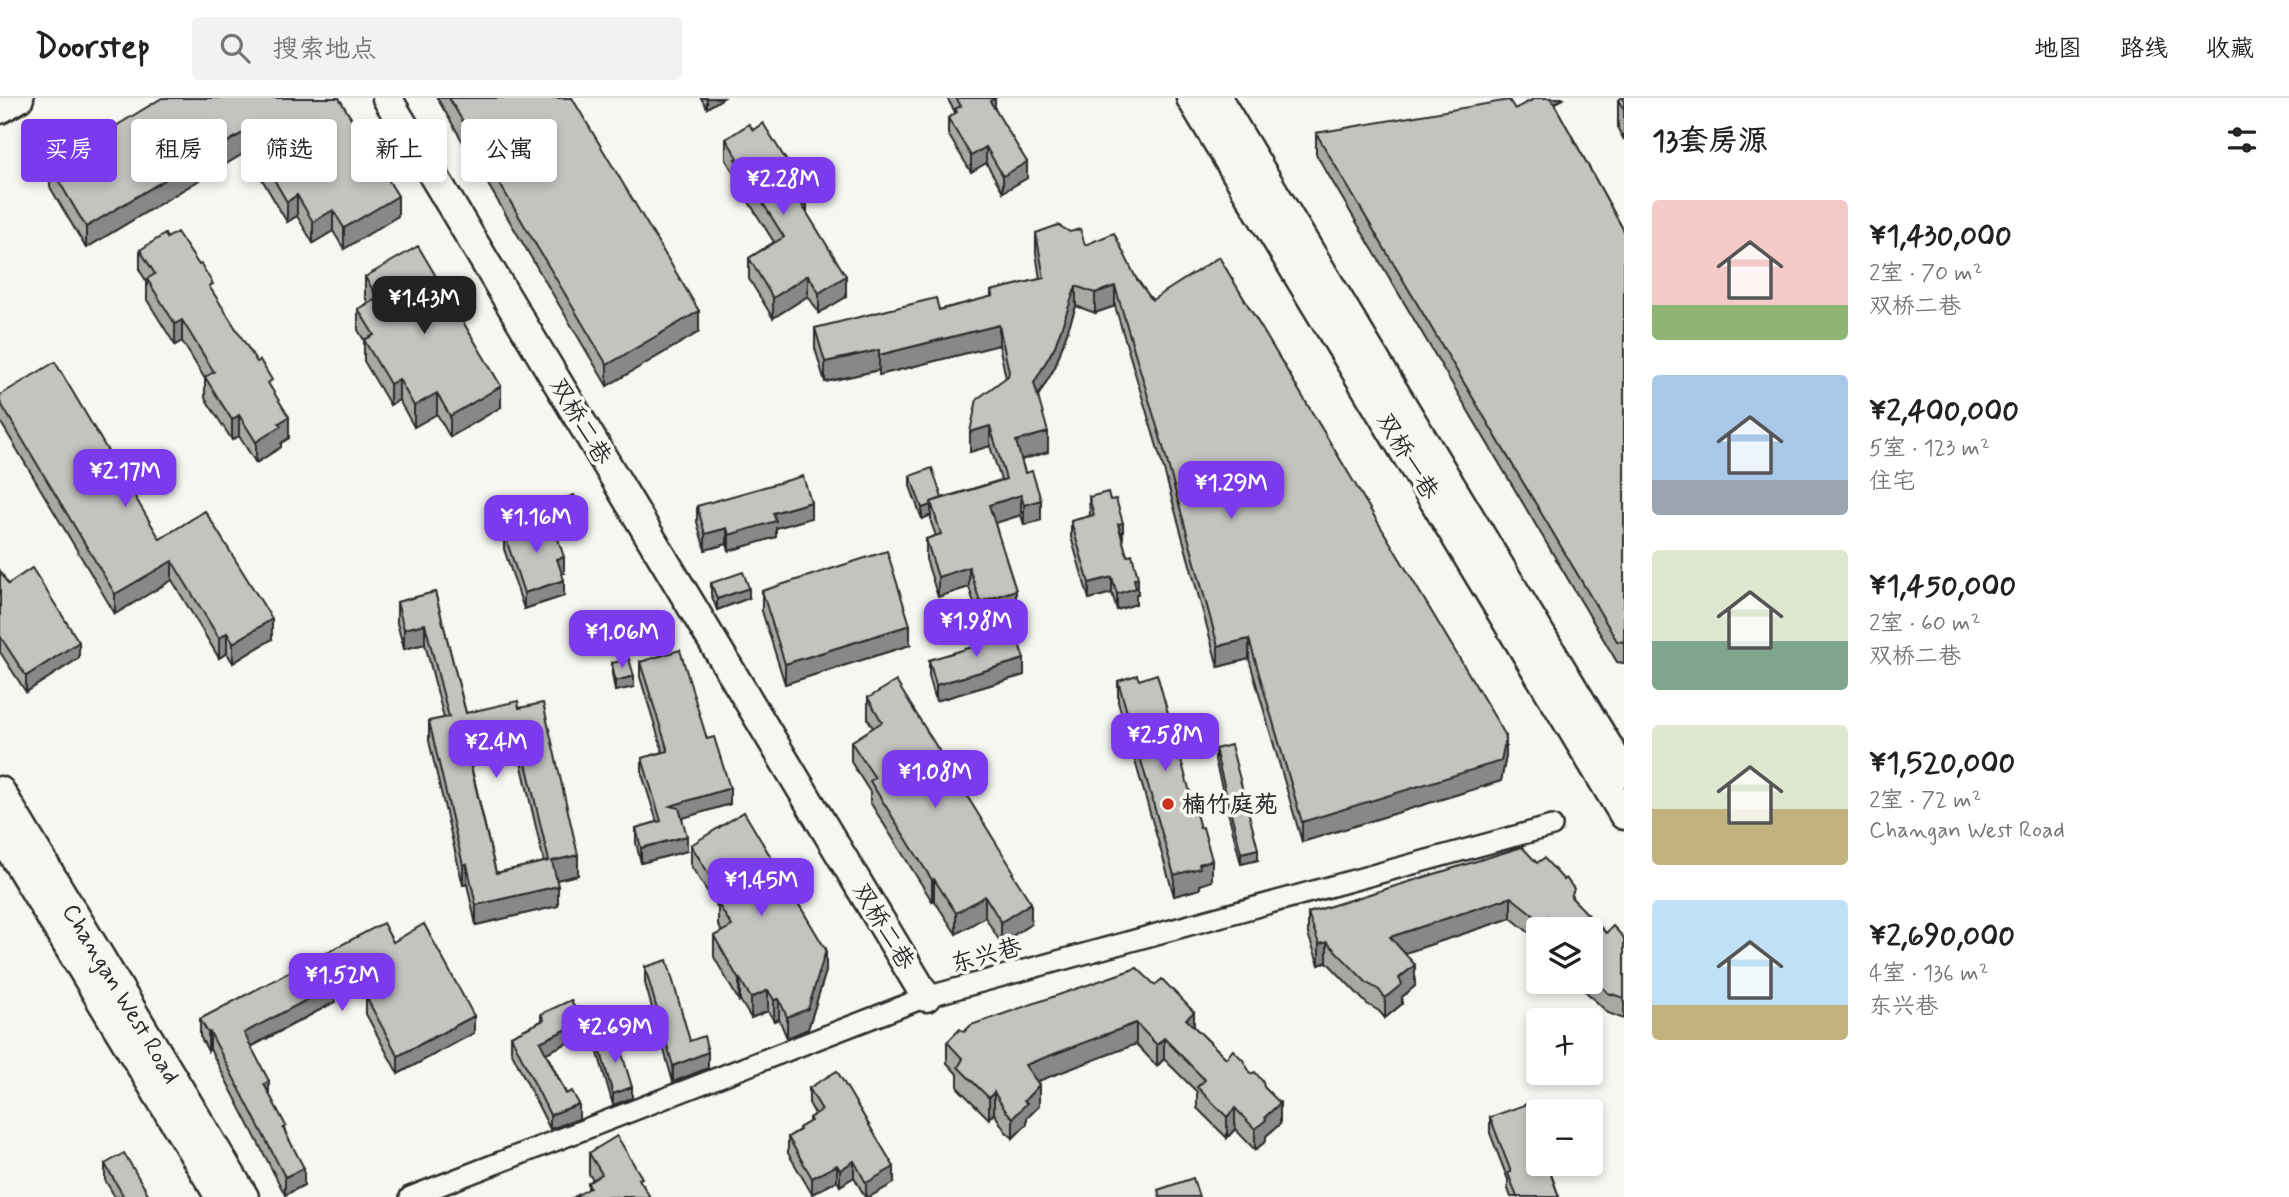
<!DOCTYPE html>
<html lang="zh">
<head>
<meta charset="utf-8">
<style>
	body { margin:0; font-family:Mynerve,"LXGW WenKai TC",sans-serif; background:#f2f2f2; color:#222; height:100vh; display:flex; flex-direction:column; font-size:26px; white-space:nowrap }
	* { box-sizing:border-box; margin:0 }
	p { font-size:23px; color:#767676 }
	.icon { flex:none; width:38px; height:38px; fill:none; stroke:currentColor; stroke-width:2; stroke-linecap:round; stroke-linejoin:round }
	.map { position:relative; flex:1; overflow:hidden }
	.panel { display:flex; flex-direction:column; background:#fff; width:665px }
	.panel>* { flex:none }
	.guide { position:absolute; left:21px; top:21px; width:665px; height:63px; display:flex; gap:14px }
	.fabs { position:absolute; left:1526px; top:819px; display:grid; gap:14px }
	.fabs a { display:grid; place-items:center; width:77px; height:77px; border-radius:7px; background:#fff; box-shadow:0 4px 10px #0003; font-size:35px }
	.price { position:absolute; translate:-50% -60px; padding:0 16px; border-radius:14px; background:#7c3aed; color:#fff; font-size:23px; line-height:46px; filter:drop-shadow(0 2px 4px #0008) }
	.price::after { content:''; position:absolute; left:50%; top:42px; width:21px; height:16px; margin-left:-10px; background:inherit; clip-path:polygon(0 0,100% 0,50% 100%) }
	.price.selected { background:#222; color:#fff }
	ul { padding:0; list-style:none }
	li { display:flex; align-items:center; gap:21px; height:175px; padding:0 28px }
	li span { display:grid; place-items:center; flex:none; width:196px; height:140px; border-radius:7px; color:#555 }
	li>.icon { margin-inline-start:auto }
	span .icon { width:84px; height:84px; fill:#fffc; stroke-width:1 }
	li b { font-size:30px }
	h2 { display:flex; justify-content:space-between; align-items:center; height:84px; padding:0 28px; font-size:30px }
	.tag { padding:0 24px; border-radius:7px; background:#fff; box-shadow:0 4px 10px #0003; font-size:24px; line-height:63px }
	.tag.selected { background:#7c3aed; color:#fff }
	header { display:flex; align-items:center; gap:42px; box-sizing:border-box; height:98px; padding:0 35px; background:#fff; border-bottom:2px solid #e0e0e0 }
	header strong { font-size:33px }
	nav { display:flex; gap:38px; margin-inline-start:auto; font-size:24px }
	.search { width:490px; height:63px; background:#f2f2f2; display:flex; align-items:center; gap:18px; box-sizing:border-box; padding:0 24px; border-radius:7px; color:#767676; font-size:26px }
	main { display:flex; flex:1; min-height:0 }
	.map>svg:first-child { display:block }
</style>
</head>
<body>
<header>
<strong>Doorstep</strong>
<div class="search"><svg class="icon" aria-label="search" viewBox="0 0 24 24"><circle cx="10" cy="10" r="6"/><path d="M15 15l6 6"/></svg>搜索地点</div>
<nav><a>地图</a><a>路线</a><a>收藏</a></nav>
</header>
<main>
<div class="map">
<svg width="1624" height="1099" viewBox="0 0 1624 1099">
	<rect width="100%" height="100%" fill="#f6f6f2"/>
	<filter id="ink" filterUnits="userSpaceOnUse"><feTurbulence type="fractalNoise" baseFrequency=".0143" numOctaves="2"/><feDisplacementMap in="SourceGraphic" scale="14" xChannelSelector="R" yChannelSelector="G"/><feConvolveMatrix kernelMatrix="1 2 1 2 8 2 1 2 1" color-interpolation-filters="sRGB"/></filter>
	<g filter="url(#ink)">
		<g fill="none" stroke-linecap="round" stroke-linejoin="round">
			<defs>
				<path id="street" d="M410 1099 926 899 1552 728"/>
				<g id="secondary">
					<path d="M387 0 926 899"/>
					<path d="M1191 0 1624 717"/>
					<path d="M1217 0 1624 675"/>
					<path d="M0 11 19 0"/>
					<path id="s1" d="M0 693 244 1099"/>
					<path d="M0 735 220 1099"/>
				</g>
			</defs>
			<use href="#street" stroke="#2b2b2b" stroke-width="24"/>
			<use href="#secondary" stroke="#2b2b2b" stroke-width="33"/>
			<use href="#street" stroke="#f6f6f2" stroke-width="19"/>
			<use href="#secondary" stroke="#f6f6f2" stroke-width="28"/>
		</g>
		<g fill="#a8a8a5" stroke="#2b2b2b" stroke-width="2" fill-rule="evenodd">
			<path d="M339 0 398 118 344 151 333 133 313 145 297 118 287 124 246 54 86 150 50 89V68Z"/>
			<path d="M437 0H572L699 234 607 288Z"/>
			<path d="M701 0H723L707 10Z"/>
			<path d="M947 0H995V11L1027 80 1003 94 986 65 971 74 948 36V20L955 15V14Z"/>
			<path d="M1536 0H1565L1554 6 1624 133V565L1617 564 1316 56V35L1515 11Z"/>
			<path d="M1624 0V42L1618 31V2Z"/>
			<path d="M726 41 807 116 846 199 819 215 808 198 773 220 749 181V160L774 144 735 82V77L726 62Z"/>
			<path d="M1036 135 1085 147 1136 180 1152 202 1506 658 1501 683 1302 744 1249 561 1218 569 1164 372 1115 208 1095 215 1076 208 1055 269 1038 298 1048 354 1021 362 1041 422 1024 427 1021 417 995 425 1016 512 980 524 969 489 938 499 926 461V441L936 438 931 424V417L922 421 910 388V378L942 400 1001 382 990 348 970 354 1006 280 999 247 879 277V272L825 284 815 250V230L939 212 991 199V193L1040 181 1036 155Z"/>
			<path d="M140 152 213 195 272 292 289 340 281 345V349L256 365 239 338 232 342 205 300V281L182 243 175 247 147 202V184L140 173Z"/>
			<path d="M365 179 501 309 450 339 437 316 414 329 399 302 390 307 364 263V242L358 232V211L368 205 365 199Z"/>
			<path d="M0 297 160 441 272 541 233 565 227 555 219 560 172 482 115 516 0 323Z"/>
			<path d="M1089 399 1122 441 1138 496H1136V506L1117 512 1112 495 1089 501 1071 439V423L1090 418Z"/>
			<path d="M557 403 582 425 565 432 557 414Z"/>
			<path d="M697 408 811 420 776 430V439L729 453 727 446 705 452 697 424Z"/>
			<path d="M504 435 564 475H562L564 498 524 511 504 451Z"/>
			<path d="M0 473 8 486 79 560 26 594 0 554Z"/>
			<path d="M711 485 749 500 717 512 711 496Z"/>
			<path d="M762 493 910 547 785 586 762 513Z"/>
			<path d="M435 494 466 615 519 610 578 777 556 782 558 808 476 827 467 786 463 787 429 643V623L444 620 425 546 404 551 397 525V504ZM518 651 544 764 496 775 470 663Z"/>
			<path d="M929 562 1024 577 936 603 929 578Z"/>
			<path d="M640 564 707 641 730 706 682 720 687 753 641 765 636 745V730L657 724 642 676V660L663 654 640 579Z"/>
			<path d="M612 565 634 589 615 593 612 576Z"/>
			<path d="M1118 583 1212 783 1200 787V791L1174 798 1118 604Z"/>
			<path d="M868 600 1014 779 1031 826 1001 845 985 819 956 836 934 802 932 803 870 704V694L851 664V644L873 630 868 621Z"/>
			<path d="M1215 651 1258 762 1241 766 1215 662Z"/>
			<path d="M691 747 826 873 808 931 787 940 779 921 774 923 768 913 751 920 740 902 739 903 714 859V838L722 834 718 827V810L691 768Z"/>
			<path d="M1537 765 1564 782 1574 803 1606 835 1624 840V921L1608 915 1578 886V884H1591V831H1538V842L1511 820 1404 855 1415 888 1402 899V906L1385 920 1379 913 1367 906 1327 864 1319 867 1308 836V815Z"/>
			<path d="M393 844 474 935 398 976 366 916V899L369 897 358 877 335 889V904L251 949 269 996 286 1035 304 1087 285 1097 210 951 208 953 200 938V921Z"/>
			<path d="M645 869 690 943 708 970 673 984 645 885Z"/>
			<path d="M1137 870 1194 929 1226 960 1251 976 1264 989 1280 1026 1266 1038V1043L1255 1052 1235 1031 1227 1040 1197 1010V994L1164 961 1157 968 1136 946 1037 983 1039 1008 1027 1020V1026L1013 1040 1005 1033 994 1015 989 1021 958 990V977L947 965V944L964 934Z"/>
			<path d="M541 916 582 938 546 955 579 1021 550 1031 511 953V938L541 923Z"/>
			<path d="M598 944 632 1000 613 1007 598 955Z"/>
			<path d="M809 990 894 1085 869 1099H865L854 1079 840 1088 837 1083 812 1096 788 1055V1039L799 1032V1030L809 1024V1020L815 1016 809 1005Z"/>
			<path d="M1490 1019 1550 1066V1073L1559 1099H1511L1508 1091V1082L1490 1035Z"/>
			<path d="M589 1055 642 1086 588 1091V1085L593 1082 589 1076Z"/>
			<path d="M105 1066 150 1099H115L105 1082Z"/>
		</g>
		<g fill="#888886" stroke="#2b2b2b" stroke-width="2">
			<path d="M707 0H723L707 10Z"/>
			<path d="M995 0V16L990 3Z"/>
			<path d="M1547 0H1565L1547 9Z"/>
			<path d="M246 33V54L86 150V129Z"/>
			<path d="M986 49V65L971 74V58Z"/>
			<path d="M1027 64V80L1003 94V78Z"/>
			<path d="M807 96V117L799 102Z"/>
			<path d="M297 97V118L287 124V104Z"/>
			<path d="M398 98V118L344 151V130Z"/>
			<path d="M333 112V133L313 145V124Z"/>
			<path d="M808 177V198L773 220V200Z"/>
			<path d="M846 178V199L819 215V195Z"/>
			<path d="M1076 188V208L1055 269 1034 305V285Z"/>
			<path d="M1115 188V208L1095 215V195Z"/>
			<path d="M699 213V234L607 288V267Z"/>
			<path d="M182 222V243L175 247V226Z"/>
			<path d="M999 227V247L879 277V257Z"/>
			<path d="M879 252V272L825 284V264Z"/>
			<path d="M399 281V302L390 307V286Z"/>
			<path d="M501 288V309L450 339V318Z"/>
			<path d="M437 295V316L414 329V308Z"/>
			<path d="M239 317V338L232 342V322Z"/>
			<path d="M289 319V340L281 345V349L256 365V344L279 325Z"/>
			<path d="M990 328V348L970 354V334Z"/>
			<path d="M1048 334V354L1016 363V343Z"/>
			<path d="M1021 397V417L989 427V407Z"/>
			<path d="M1041 402V422L1024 427V407Z"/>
			<path d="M811 404V420L776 430V439L729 453V437L773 415Z"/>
			<path d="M931 407V417L922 421V410Z"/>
			<path d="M582 414V425L565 432V421Z"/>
			<path d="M1123 425V441L1118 426Z"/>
			<path d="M727 430V446L705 452V436Z"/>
			<path d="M564 459V475L557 477V461Z"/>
			<path d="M172 463V482L115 516V496Z"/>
			<path d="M969 469V489L938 499V479Z"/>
			<path d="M1112 479V495L1089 501V485Z"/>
			<path d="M1138 480V496H1136V506L1117 512V496L1134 481Z"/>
			<path d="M564 482V498L524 511V495Z"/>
			<path d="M749 490V500L717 512V501Z"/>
			<path d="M1016 492V512L980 524V504Z"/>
			<path d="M272 521V541L233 565V545Z"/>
			<path d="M425 526V546L404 551V531Z"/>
			<path d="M910 527V547L785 586V566Z"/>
			<path d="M227 535V555L219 560V540Z"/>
			<path d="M1249 541V561L1218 569V548Z"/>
			<path d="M79 544V560L26 594V578Z"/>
			<path d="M1024 561V577L936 603V587Z"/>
			<path d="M634 578V589L615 593V583Z"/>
			<path d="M518 631V651L465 664V644Z"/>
			<path d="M1506 638V658L1501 683 1302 744V724Z"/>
			<path d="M730 690V706L670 724V708Z"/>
			<path d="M687 738V753L641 765V750Z"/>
			<path d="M1258 751V762L1241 766V755Z"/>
			<path d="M578 757V777L552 783V763Z"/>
			<path d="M1212 762V783L1200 787V791L1174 798V777L1199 766Z"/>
			<path d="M467 766V786L463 787V767Z"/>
			<path d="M934 781V802L932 803V782Z"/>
			<path d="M558 788V808L476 827V807Z"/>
			<path d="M985 798V819L956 836V815Z"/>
			<path d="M1511 799V820L1390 860V839Z"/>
			<path d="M1031 805V826L1001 845V824Z"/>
			<path d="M1547 818V831H1542V824Z"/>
			<path d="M1327 844V864L1319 867V846Z"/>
			<path d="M826 852V873L808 931 787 940V919Z"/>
			<path d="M358 859V877L335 889V904L244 952V935L328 875Z"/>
			<path d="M1415 867V888L1402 899V906L1385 920V900L1399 880Z"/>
			<path d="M740 881V902L739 903V882Z"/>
			<path d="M768 892V913L751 920V900Z"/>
			<path d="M779 901V921L774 923V902Z"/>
			<path d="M1194 914V935L1186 921Z"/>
			<path d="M474 918V935L398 976V958Z"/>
			<path d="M582 924V938L540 958V944Z"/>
			<path d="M1136 925V946L1025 988V967Z"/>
			<path d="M210 934V951L208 953V935Z"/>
			<path d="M1164 940V961L1157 968V947Z"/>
			<path d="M708 954V970L673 984V968Z"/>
			<path d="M269 983V1000L264 986Z"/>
			<path d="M1039 987V1008L1027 1020V1026L1013 1040V1020L1024 1003Z"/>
			<path d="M632 989V1000L613 1007V996Z"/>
			<path d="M994 994V1015L989 1021V1000Z"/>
			<path d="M1280 1005V1026L1266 1038V1043L1255 1052V1031L1265 1019Z"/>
			<path d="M579 1006V1021L550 1031V1017Z"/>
			<path d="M1235 1010V1031L1227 1040V1019Z"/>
			<path d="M854 1063V1079L840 1088V1072Z"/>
			<path d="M837 1067V1083L812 1096V1080Z"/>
			<path d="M894 1069V1085L869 1099H866V1085Z"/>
			<path d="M304 1070V1087L285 1097V1079Z"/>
		</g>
		<g fill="#c3c3c0" stroke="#2b2b2b" stroke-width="2" fill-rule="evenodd">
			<path d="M162 0H339L398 98 344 130 333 112 313 124 297 97 287 104 246 33 86 129 50 68Z"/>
			<path d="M449 0H572L699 213 607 267Z"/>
			<path d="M956 0H995L990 3 1027 64 1003 78 986 49 971 58 948 20 957 14 955 11 961 8Z"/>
			<path d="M1536 0H1551L1624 133V544L1617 543 1316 35 1509 2 1515 11Z"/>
			<path d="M1621 0H1624V12L1618 2Z"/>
			<path d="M763 25 807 96 799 102 846 178 819 195 808 177 773 200 749 160 784 139 735 61 738 60 726 41 749 26 753 32Z"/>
			<path d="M1058 127 1070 134 1080 131 1085 147 1114 135 1136 180 1152 202 1219 159 1506 638 1501 663 1302 724 1249 541 1218 548 1164 352 1115 188 1095 195 1076 188 1055 248 1034 285 1048 334 1016 343 1025 375 1032 373 1041 402 1024 407 1021 397 989 407 1016 492 980 504 969 469 938 479 926 441 941 436 931 404 1006 381 990 328 970 334 977 301 1008 278 1009 274 999 227 879 257V252L825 264 815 230 936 200 939 212 993 198 991 193 1044 180 1036 135Z"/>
			<path d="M177 134 199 167 201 166 213 186 209 188 257 264 260 262 272 282 268 285 289 319 279 325 281 328 256 344 239 317 232 322 205 279 214 274 182 222 175 226 147 181 155 176 140 152 165 136 167 140Z"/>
			<path d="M418 148 501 288 450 318 437 295 414 308 399 281 390 286 364 242 374 237 358 211 378 200 365 179Z"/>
			<path d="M55 264 160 441 205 413 272 521 233 545 227 535 219 540 172 463 115 496 0 304V297Z"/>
			<path d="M932 370 942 400 931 404V407L922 410 910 378Z"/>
			<path d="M803 378 811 404 773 415 776 423 729 437 727 430 705 436 697 408Z"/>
			<path d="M1108 394 1110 402 1116 401 1123 425 1118 426 1127 458 1132 456 1138 480 1134 481 1136 490 1117 496 1112 479 1089 485 1071 423 1094 417 1089 399Z"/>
			<path d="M574 397 582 414 565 421 557 403Z"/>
			<path d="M551 420 564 459 557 461 564 482 524 495 504 435Z"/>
			<path d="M887 453 910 527 785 566 762 493Z"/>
			<path d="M32 470 79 544 26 578 0 538V473L8 486Z"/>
			<path d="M743 474 749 490 717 501 711 485Z"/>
			<path d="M435 494 466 615 518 603 519 610 543 605 578 757 552 763 558 788 476 807 467 766 463 767 429 623 449 619 425 526 404 531 397 504ZM518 631 549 763 496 775 465 644Z"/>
			<path d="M1016 536 1024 561 936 587 929 562Z"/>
			<path d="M680 552 707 641 714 639 730 690 670 708 679 710 687 738 641 750 636 730 661 723 642 660 668 653 640 564Z"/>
			<path d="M629 561 634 578 615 583 612 565Z"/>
			<path d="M1157 576 1200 730 1203 729 1212 762 1199 766 1200 770 1174 777 1118 583 1137 577 1139 582Z"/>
			<path d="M896 583 1014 774 1012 775 1031 805 1001 824 985 798 956 815 934 781 932 782 870 683 875 680 851 644 882 624 868 600Z"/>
			<path d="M1231 647 1258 751 1241 755 1215 651Z"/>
			<path d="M744 714 826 852 808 911 787 919 779 901 774 902 768 892 751 900 740 881 739 882 714 838 732 828 718 806 724 801 691 747Z"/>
			<path d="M1522 749 1537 765 1544 760 1564 782 1566 780 1574 791 1571 799 1606 835 1613 828 1624 840V900L1608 895 1591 877V831H1560L1547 818 1542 824 1511 799 1390 839 1415 867 1399 880 1402 886 1385 900 1379 892 1367 885 1327 844 1319 846 1308 815Z"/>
			<path d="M383 825 393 844 424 826 474 918 398 958 366 899 377 893 358 859 328 875 335 887 244 935 269 983 264 986 286 1028 283 1030 304 1070 285 1079 210 934 208 935 200 921Z"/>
			<path d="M667 862 690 943 704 938 708 954 673 968 645 869Z"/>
			<path d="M1137 870 1155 887 1162 881 1194 914 1186 921 1226 960 1233 952 1243 962 1251 976 1255 974 1263 984 1264 989 1280 1005 1265 1019 1266 1022 1255 1031 1235 1010 1227 1019 1197 989 1205 982 1164 940 1157 947 1136 925 1025 967 1039 987 1024 1003 1027 1005 1013 1020 1005 1012 994 994 989 1000 958 969 963 961 947 944 960 931 964 934 971 927Z"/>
			<path d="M571 902 582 924 540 944 566 996 572 993 579 1006 550 1017 511 938 544 922 541 916Z"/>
			<path d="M617 939 632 989 613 996 598 944Z"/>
			<path d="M837 973 894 1069 866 1085 854 1063 840 1072 837 1067 812 1080 788 1039 800 1032 799 1030 811 1023 809 1020 822 1012 809 990Z"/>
			<path d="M1530 1005 1538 1028V1066H1547L1559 1099H1517L1508 1075 1511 1074 1490 1019Z"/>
			<path d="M617 1038 642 1080 639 1081 650 1099H574L590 1090 588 1085 602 1076 589 1055Z"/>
			<path d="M124 1055 150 1099H124L105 1066Z"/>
			<path d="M1193 1080 1199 1099H1160L1158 1092Z"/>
		</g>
	</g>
	<circle fill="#c8321e" stroke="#f6f6f2" stroke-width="2.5" cx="1168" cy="706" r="7"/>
	<g text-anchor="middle" stroke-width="7" stroke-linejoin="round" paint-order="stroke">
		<g font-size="24" fill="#2b2b2b" stroke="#f6f6f2">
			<text transform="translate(581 323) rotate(59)" y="8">双桥二巷</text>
			<text transform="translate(1408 358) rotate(59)" y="8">双桥一巷</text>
			<text transform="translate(884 828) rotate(59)" y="8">双桥二巷</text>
			<text transform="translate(986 857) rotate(-15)" y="8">东兴巷</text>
			<text dy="8" stroke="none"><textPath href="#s1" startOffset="236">Changan West Road</textPath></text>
		</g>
		<g font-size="24" font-weight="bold" fill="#2b2b2b" stroke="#f6f6f2" text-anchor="start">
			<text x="1182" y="714">楠竹庭苑</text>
		</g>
	</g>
</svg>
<div class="fabs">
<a><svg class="icon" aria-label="layers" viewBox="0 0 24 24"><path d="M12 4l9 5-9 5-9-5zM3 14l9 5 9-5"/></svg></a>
<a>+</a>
<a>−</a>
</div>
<b class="price" style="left:783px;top:119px">¥2.28M</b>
<b class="price selected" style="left:424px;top:238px">¥1.43M</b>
<b class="price" style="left:125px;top:411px">¥2.17M</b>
<b class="price" style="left:1231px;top:423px">¥1.29M</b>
<b class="price" style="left:536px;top:457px">¥1.16M</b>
<b class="price" style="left:976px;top:561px">¥1.98M</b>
<b class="price" style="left:622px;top:572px">¥1.06M</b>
<b class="price" style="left:1165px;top:675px">¥2.58M</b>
<b class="price" style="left:496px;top:682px">¥2.4M</b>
<b class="price" style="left:935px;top:712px">¥1.08M</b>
<b class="price" style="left:761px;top:820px">¥1.45M</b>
<b class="price" style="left:342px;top:915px">¥1.52M</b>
<b class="price" style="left:615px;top:967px">¥2.69M</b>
<div class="guide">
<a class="tag selected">买房</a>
<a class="tag">租房</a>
<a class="tag">筛选</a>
<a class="tag">新上</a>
<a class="tag">公寓</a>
</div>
</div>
<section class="panel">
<h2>13套房源<svg class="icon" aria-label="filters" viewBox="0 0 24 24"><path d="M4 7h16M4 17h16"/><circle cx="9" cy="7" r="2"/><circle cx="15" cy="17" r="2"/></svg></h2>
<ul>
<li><span style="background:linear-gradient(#f6c9c9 75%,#8fb573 0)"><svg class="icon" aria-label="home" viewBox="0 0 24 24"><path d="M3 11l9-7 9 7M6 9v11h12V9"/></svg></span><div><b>¥1,430,000</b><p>2室 · 70 m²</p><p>双桥二巷</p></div></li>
<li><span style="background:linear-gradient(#a9c7e8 75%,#9aa5b1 0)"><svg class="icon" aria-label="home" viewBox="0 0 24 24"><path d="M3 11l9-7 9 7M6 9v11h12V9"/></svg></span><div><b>¥2,400,000</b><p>5室 · 123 m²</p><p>住宅</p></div></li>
<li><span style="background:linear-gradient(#dfe7d0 65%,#7fa58c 0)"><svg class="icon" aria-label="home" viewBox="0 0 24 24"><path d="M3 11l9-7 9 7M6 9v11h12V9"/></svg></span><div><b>¥1,450,000</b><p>2室 · 60 m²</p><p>双桥二巷</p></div></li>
<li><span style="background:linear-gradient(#dfe7d0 60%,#c2b280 0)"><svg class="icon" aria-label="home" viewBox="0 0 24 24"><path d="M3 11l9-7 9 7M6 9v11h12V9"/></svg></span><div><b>¥1,520,000</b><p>2室 · 72 m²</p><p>Changan West Road</p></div></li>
<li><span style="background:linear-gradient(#bfe0f5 75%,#c2b280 0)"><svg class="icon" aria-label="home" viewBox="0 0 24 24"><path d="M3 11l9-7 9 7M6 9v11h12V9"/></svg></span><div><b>¥2,690,000</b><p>4室 · 136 m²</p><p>东兴巷</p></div></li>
</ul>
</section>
</main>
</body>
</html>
